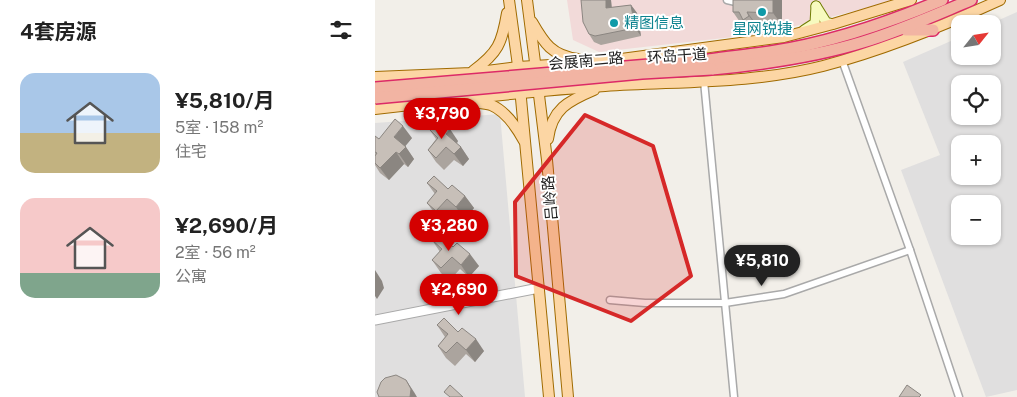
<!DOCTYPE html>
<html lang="zh">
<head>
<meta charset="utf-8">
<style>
	body { margin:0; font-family:"Public Sans","Noto Sans SC",sans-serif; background:#f2f2f2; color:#222; height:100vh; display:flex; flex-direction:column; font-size:19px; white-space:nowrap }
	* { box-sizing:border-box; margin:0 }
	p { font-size:16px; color:#767676 }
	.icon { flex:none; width:28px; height:28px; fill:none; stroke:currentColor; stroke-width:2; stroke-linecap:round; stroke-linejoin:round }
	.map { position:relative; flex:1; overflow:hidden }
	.sheet { display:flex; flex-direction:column; background:#fff; width:375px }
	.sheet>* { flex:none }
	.needle { width:32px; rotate:60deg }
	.controls { position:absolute; left:576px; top:15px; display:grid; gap:10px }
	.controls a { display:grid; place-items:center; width:50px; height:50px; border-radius:10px; background:#fff; box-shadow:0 1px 4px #0004; font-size:25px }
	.price { position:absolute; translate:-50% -42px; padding:0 11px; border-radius:18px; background:#d40000; color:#fff; font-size:16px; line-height:32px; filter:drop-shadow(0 1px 2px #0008) }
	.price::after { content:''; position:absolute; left:50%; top:30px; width:15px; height:11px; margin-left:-8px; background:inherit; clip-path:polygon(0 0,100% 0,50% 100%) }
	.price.on { background:#222; color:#fff }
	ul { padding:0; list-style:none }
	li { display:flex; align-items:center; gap:15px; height:125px; padding:0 20px }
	li span { display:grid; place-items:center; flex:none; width:140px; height:100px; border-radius:15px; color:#555 }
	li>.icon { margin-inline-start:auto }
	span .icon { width:60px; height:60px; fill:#fffc; stroke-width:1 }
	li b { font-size:21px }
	h2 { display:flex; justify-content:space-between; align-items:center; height:60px; padding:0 20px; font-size:21px }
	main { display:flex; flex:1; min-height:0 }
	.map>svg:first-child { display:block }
</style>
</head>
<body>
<main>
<section class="sheet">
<h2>4套房源<svg class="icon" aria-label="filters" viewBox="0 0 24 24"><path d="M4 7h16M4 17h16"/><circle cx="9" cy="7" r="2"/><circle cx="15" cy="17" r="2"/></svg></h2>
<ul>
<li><span style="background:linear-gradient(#a9c7e8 60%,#c2b280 0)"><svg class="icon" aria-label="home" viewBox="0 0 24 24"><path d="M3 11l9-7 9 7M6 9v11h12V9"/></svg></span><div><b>¥5,810/月</b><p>5室 · 158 m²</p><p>住宅</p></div></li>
<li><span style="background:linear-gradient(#f6c9c9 75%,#7fa58c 0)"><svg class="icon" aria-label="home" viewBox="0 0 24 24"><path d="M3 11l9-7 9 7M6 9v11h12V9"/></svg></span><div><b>¥2,690/月</b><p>2室 · 56 m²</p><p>公寓</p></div></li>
</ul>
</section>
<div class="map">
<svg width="642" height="397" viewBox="0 0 642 397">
	<rect width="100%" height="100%" fill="#f2efe9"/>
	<g fill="#e0dfdf" fill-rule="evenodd">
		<path d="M642 12V390L611 397 526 170 565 155 528 62 585 37V56H618V24H615ZM585 84H618V116H585ZM585 144H618V176H585ZM585 204H618V236H585Z"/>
		<path d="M125 114 150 397H0V123Z"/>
	</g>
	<path fill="#f2dad9" d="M192 0H522L393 33 224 52 198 40Z"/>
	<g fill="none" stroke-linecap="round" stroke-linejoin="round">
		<defs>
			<g id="minor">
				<path d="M352 0 365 3"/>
				<path d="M467 60 535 250 584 397"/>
				<path d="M329 81 359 397"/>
				<path d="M235 300 270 303H350L409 294 535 250"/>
			</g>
			<path id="tertiary" d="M0 320 164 288"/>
			<g id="secondary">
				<path d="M441 6 451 22 458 24"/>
				<path d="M429 30 440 23 441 6"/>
			</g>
			<g id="primary">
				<path d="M134 0 144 73"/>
				<path d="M152 0 161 70"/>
				<path d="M157 22C169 43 177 56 203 59"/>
				<path d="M98 71C123 53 127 43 132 13"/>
				<path d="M0 77 96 73 143 67 224 62 409 37 458 24 536 0"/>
				<path d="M163 87 172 160 193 397"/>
				<path d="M145 88 174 397"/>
				<path d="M95 102C102 103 110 103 116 105 131 111 142 128 149 141"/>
				<path d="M0 109C76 100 153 91 230 86 302 81 377 84 448 66 509 50 568 26 625 0"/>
				<path d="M173 139C177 109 193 101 219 90"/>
			</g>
			<g id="trunk">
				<path d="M531 30H558"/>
				<path d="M334 60C355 57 375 55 395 52 454 43 513 23 567 0"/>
				<path d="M337 69C388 64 439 57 488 42 525 31 560 15 596 0"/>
			</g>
		</defs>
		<use href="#minor" stroke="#a9a9a9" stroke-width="9"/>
		<use href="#tertiary" stroke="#a9a9a9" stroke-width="11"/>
		<use href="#secondary" stroke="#707d05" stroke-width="11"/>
		<use href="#primary" stroke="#a06b00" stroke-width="12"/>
		<use href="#trunk" stroke="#dc2a67" stroke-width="14"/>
		<use href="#minor" stroke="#fff" stroke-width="6"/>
		<use href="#tertiary" stroke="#fff" stroke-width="9"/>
		<use href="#secondary" stroke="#f7fabf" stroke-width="9"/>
		<use href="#primary" stroke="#fcd6a4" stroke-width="10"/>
		<use href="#trunk" stroke="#f2b4a3" stroke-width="11"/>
		<defs>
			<g id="trunk-bridge">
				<path d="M0 88 334 60"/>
				<path d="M0 98 267 73 337 69"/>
			</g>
		</defs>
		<use href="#trunk-bridge" stroke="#dc2a67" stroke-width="14" stroke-linecap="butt"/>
		<use href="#trunk-bridge" stroke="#f2b4a3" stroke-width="11"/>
	</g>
	<g fill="#aba49e">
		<path d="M206 0H236L237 8 256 5 262 13 266 36 226 45 219 42 214 34Z"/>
		<path d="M358 0H407V25L381 24 383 28 376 33 370 25H367L358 12Z"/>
		<path d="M54 129 83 141 82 144 86 147 94 159 88 166 79 160 69 170 61 162 53 150 61 139Z"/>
		<path d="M0 136 4 139 37 138 30 146 39 159 33 167 29 164 14 180 5 173 0 165Z"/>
		<path d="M52 183 73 189 90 196 99 208 89 220 80 211 69 223 61 215 52 203 60 194Z"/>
		<path d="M57 240 78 247 104 266 94 277 85 269 74 281 66 273 57 260 65 252Z"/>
		<path d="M62 325 83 332 109 351 100 362 91 354 80 366 71 358 63 346 70 337Z"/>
	</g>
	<g fill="#8b8681">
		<path d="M231 0H236L237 17 231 8Z"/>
		<path d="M398 0H407V25L398 13Z"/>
		<path d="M256 5 262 13 266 36 260 28Z"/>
		<path d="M372 12 381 24 383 28 374 16Z"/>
		<path d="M28 126 37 138 28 149 19 137Z"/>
		<path d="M75 129 83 141 79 146 71 134Z"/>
		<path d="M31 147 39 159 33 167 24 154Z"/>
		<path d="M86 147 94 159 88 166 79 154Z"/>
		<path d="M21 152 29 164 14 180 5 168Z"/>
		<path d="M90 196 99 208 89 220 81 207Z"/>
		<path d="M95 254 104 266 94 277 86 265Z"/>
		<path d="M0 270 7 281 9 288 2 299 0 296Z"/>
		<path d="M101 339 109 351 100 362 91 350Z"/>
		<path d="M31 380 39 392 42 397H35Z"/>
	</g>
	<g fill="#c7bfb8" stroke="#8b8681">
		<path d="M206 0H231V8L256 5 260 28 220 36 214 34 208 22Z"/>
		<path d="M358 0H398V13L372 12 374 16 368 20 364 12H358Z"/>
		<path d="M20 119 28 126 19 137 31 147 24 154 21 152 5 168 0 163V156L2 153 0 152V136L4 139Z"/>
		<path d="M64 119 75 129 71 134 86 147 79 154 71 147 61 158 53 150 63 138 54 129Z"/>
		<path d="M59 176 73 189 77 185 90 196 81 207 72 199 61 211 52 203 62 191 52 183Z"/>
		<path d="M64 233 78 247 82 243 95 254 86 265 77 257 66 268 57 260 67 249 57 240Z"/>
		<path d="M69 318 83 332 87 328 101 339 91 350 82 342 71 353 63 346 73 334 62 325Z"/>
		<path d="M21 375 31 380 36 389 35 397H4L2 392 6 382 10 378Z"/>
		<path d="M75 385 88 397H75L69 392Z"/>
		<path d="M532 385 546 395 544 397H524Z"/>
	</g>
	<path fill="#d62828" fill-opacity="0.2" stroke="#d62828" stroke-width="4" stroke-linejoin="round" d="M210 115 278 146 316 276 256 321 141 276 140 202Z"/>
	<g fill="#0f9aa8" stroke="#fff" stroke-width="2">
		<circle cx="387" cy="12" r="5"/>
		<circle cx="239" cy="23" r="5"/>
	</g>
	<g text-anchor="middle" stroke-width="4" stroke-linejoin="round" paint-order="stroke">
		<g font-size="15" fill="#0d838f" stroke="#fff" text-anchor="start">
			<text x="249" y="28">精图信息</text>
			<text x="387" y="34" text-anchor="middle">星网锐捷</text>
		</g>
		<g font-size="15" fill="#222" stroke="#fff">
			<text transform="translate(302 56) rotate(-4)" y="5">环岛干道</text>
			<text transform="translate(211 61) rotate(-5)" y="5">会展南二路</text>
			<text transform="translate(175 198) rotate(-95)" y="5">吕岭路</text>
		</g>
	</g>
</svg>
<div class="controls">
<a><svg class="needle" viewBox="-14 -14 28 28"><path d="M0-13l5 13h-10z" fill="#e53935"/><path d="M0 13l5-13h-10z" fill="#767676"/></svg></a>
<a><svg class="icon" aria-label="locate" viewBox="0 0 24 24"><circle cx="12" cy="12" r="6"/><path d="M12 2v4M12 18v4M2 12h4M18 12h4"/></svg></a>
<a>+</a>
<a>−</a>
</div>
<b class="price" style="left:67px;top:140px">¥3,790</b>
<b class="price" style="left:74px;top:252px">¥3,280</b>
<b class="price on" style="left:387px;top:287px">¥5,810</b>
<b class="price" style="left:84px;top:316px">¥2,690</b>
</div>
</main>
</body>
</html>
